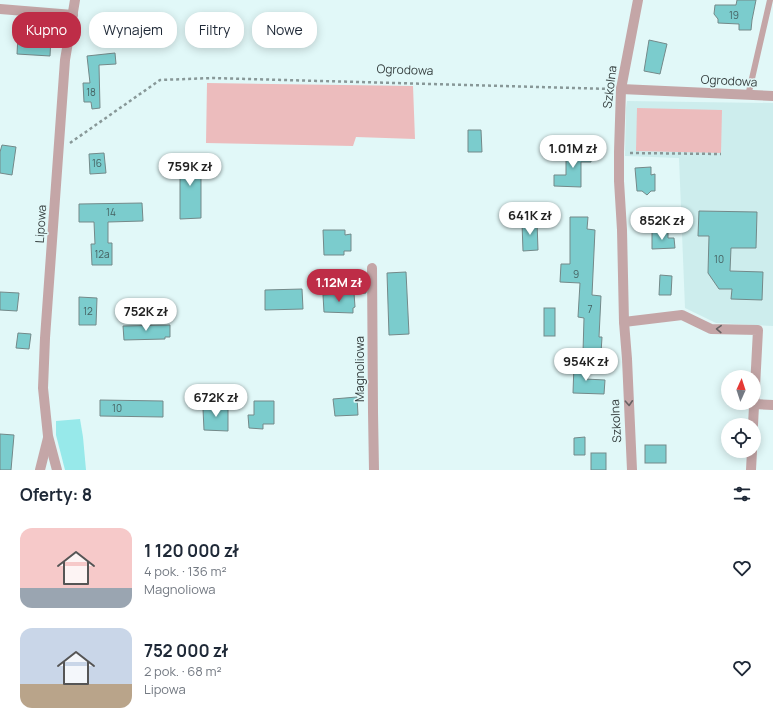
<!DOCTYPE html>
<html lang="pl">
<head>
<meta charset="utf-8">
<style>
	body { margin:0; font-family:Manrope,sans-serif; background:#f2f2f3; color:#1f2937; height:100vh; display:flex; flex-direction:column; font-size:15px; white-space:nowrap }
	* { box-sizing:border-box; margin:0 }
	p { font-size:13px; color:#747a83 }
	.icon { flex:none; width:22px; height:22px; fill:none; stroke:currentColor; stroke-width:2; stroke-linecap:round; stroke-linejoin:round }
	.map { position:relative; height:470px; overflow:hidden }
	.drawer { display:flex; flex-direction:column; background:#fff; flex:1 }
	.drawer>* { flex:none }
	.guide { position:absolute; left:12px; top:12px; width:400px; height:36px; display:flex; gap:8px }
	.needle { width:26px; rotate:3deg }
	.fabs { position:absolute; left:721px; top:370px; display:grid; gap:8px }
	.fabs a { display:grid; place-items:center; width:40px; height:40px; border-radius:50%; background:#fff; box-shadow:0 2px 10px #0003; font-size:20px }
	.price { position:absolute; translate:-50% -34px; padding:0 9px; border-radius:14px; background:#fff; color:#222; font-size:13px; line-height:26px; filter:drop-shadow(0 1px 2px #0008) }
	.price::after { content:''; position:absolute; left:50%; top:24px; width:12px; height:9px; margin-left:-6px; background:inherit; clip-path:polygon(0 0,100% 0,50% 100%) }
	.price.active { background:#be2d47; color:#fff }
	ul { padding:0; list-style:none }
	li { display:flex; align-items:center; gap:12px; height:100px; padding:0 20px }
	li span { display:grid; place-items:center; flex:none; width:112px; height:80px; border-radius:12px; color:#555 }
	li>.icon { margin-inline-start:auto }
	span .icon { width:48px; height:48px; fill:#fffc; stroke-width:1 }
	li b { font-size:17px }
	h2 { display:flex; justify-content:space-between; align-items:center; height:48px; padding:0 20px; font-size:17px }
	.chip { padding:0 14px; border-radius:16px; background:#fff; box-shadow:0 2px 10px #0003; font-size:14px; line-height:36px }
	.chip.active { background:#be2d47; color:#fff }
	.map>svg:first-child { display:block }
</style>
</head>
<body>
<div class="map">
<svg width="773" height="470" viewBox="0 0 773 470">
	<rect width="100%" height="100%" fill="#e1f8f8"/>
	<path fill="#cdeded" d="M627 101 773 103V326L716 323 685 308 679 158 625 156 626 108Z"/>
	<g fill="#ecbcbd">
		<path d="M207 83 413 86 415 139 356 137 353 146 206 143Z"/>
		<path d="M637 108 722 110 721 153 636 151Z"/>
	</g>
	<path fill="#97e9ea" d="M80 419 83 437 86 470H65L56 435V421Z"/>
	<g fill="#7bcccd" stroke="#748989">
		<path d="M737 0H756L752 20 751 30H739V24L718 23V19L714 14 715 5H736Z"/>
		<path d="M18 36 51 37 50 56 17 54Z"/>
		<path d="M649 40 667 44 660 74 644 71Z"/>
		<path d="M115 53 116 64 99 65 100 108 92 109 91 102H84L83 83H90L87 56Z"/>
		<path d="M468 130H481L482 152H468Z"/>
		<path d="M2 145 16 147 12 175 0 173V152Z"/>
		<path d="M566 151 591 152V162H581V187L554 186V175H566Z"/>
		<path d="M104 153 106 173 90 174 89 154Z"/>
		<path d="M180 156H201V218L180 219Z"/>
		<path d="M651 167V175L655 174V191H651L647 195 642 191H637L635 168Z"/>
		<path d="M142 203 143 221 108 222V243H112V265H92L91 244H95L94 222H79V204Z"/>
		<path d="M699 211 757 212 756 248H731L730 271 763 272 762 300 731 299 732 289H719L708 273 709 236H698Z"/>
		<path d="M570 217H588L587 229 595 230 592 295 601 296 599 337H602L601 353 583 352 584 318 578 317 580 283 560 282 561 264H570Z"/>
		<path d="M537 222 538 250 523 251 522 223Z"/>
		<path d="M323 230H345V235L351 234V251H344V255H324Z"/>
		<path d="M668 231V238H674L675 248 652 249V232Z"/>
		<path d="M406 272 409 334 389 335 387 273Z"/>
		<path d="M660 275 672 276 671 295H659Z"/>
		<path d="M355 281H366V293L355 294Z"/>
		<path d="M302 289 303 309 265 310V290Z"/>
		<path d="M0 292 19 293 17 311 0 310Z"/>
		<path d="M354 293 355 307 353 308V313L324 312 323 295Z"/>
		<path d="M79 297 97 298 96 325H79Z"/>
		<rect x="544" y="308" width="11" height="28"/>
		<path d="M170 325V337H165V339L124 340 123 326Z"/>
		<path d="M18 333 31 334 29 349 16 348Z"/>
		<path d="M574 364H586L585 379 605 380 604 394 573 393Z"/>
		<path d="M357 397 358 415 335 416 333 399Z"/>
		<path d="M100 400 163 401V417L100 416Z"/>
		<path d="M254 401H274V424H263V429L249 428 248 415H254Z"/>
		<path d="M211 405H228V431L204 430 203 409H211Z"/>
		<path d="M0 434 14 435 11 470H0Z"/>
		<path d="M585 437V455H574V438Z"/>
		<rect x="645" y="445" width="21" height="18"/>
		<rect x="591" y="453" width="15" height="17"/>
	</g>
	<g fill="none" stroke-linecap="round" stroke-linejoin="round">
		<g stroke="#889898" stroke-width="2.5" stroke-dasharray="3 3" stroke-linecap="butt">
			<path d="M70 143 160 80 213 78 611 89"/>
			<path d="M630 153 721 154"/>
			<path d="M355 273H362"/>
		</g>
		<path stroke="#c4a6a7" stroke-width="6" d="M748 96 770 0"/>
		<g stroke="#c4a6a7" stroke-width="10">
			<path d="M0 9 73 15"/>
			<path d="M621 89 773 96"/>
			<path d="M372 268 373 412 374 470"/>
			<path d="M624 322 682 315 711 329 758 330 753 425"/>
			<path d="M755 404 773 405"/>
			<path d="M40 470 48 438"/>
			<path d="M57 470 48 436 43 388 45 338 65 60 75 0"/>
			<path d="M632 470 627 359 624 322 622 230 619 181V152L621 89 638 0"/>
			<path d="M751 470 752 451"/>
		</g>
	</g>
	<defs><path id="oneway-chevron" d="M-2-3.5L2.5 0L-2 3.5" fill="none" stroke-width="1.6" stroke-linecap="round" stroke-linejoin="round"/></defs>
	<g stroke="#676263">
		<use href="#oneway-chevron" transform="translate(719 329) rotate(-178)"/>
		<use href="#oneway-chevron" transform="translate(629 403) rotate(87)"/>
	</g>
	<g text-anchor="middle" stroke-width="3" stroke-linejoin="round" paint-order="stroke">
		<g font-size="10" fill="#466262">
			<text x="734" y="19">19</text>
			<text x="91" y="96">18</text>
			<text x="97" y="167">16</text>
			<text x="111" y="216">14</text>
			<text x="102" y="258">12a</text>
			<text x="719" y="263">10</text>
			<text x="576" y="278">9</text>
			<text x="590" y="313">7</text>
			<text x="88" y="315">12</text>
			<text x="117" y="412">10</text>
		</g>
		<g font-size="12" fill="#353e3e" stroke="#e1f8f8">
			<text transform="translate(405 70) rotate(2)" y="4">Ogrodowa</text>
			<text transform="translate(729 81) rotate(3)" y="4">Ogrodowa</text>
			<text transform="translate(610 87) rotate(-83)" y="4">Szkolna</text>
			<text transform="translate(41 224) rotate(-86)" y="4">Lipowa</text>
			<text transform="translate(360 369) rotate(-90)" y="4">Magnoliowa</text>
			<text transform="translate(616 421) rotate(-93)" y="4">Szkolna</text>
		</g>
	</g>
</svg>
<div class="fabs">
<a><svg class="needle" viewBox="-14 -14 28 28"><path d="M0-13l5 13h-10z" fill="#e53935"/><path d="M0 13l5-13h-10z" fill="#747a83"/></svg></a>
<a><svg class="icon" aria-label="locate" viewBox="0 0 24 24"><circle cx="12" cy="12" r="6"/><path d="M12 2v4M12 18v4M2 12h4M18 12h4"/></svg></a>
</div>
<b class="price" style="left:573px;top:169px">1.01M zł</b>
<b class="price" style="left:190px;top:187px">759K zł</b>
<b class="price" style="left:530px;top:236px">641K zł</b>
<b class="price" style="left:662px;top:241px">852K zł</b>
<b class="price active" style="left:339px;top:303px">1.12M zł</b>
<b class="price" style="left:146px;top:332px">752K zł</b>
<b class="price" style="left:586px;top:382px">954K zł</b>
<b class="price" style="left:216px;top:418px">672K zł</b>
<div class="guide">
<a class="chip active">Kupno</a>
<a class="chip">Wynajem</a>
<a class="chip">Filtry</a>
<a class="chip">Nowe</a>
</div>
</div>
<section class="drawer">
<h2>Oferty: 8<svg class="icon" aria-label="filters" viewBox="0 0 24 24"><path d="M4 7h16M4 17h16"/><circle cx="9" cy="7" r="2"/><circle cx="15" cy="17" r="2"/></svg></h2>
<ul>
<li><span style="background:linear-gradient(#f6c9c9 75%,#9aa5b1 0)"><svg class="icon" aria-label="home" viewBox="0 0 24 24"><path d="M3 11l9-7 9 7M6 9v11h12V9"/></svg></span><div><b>1 120 000 zł</b><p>4 pok. · 136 m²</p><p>Magnoliowa</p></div><svg class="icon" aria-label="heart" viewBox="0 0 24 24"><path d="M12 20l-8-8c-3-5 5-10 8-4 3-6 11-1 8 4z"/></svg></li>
<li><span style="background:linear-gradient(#c9d6e8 70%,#b9a48a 0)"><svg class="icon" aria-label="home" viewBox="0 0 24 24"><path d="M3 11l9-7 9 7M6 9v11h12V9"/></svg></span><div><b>752 000 zł</b><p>2 pok. · 68 m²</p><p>Lipowa</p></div><svg class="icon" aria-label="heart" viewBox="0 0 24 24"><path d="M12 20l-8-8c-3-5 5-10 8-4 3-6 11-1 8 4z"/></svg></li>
</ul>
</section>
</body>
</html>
